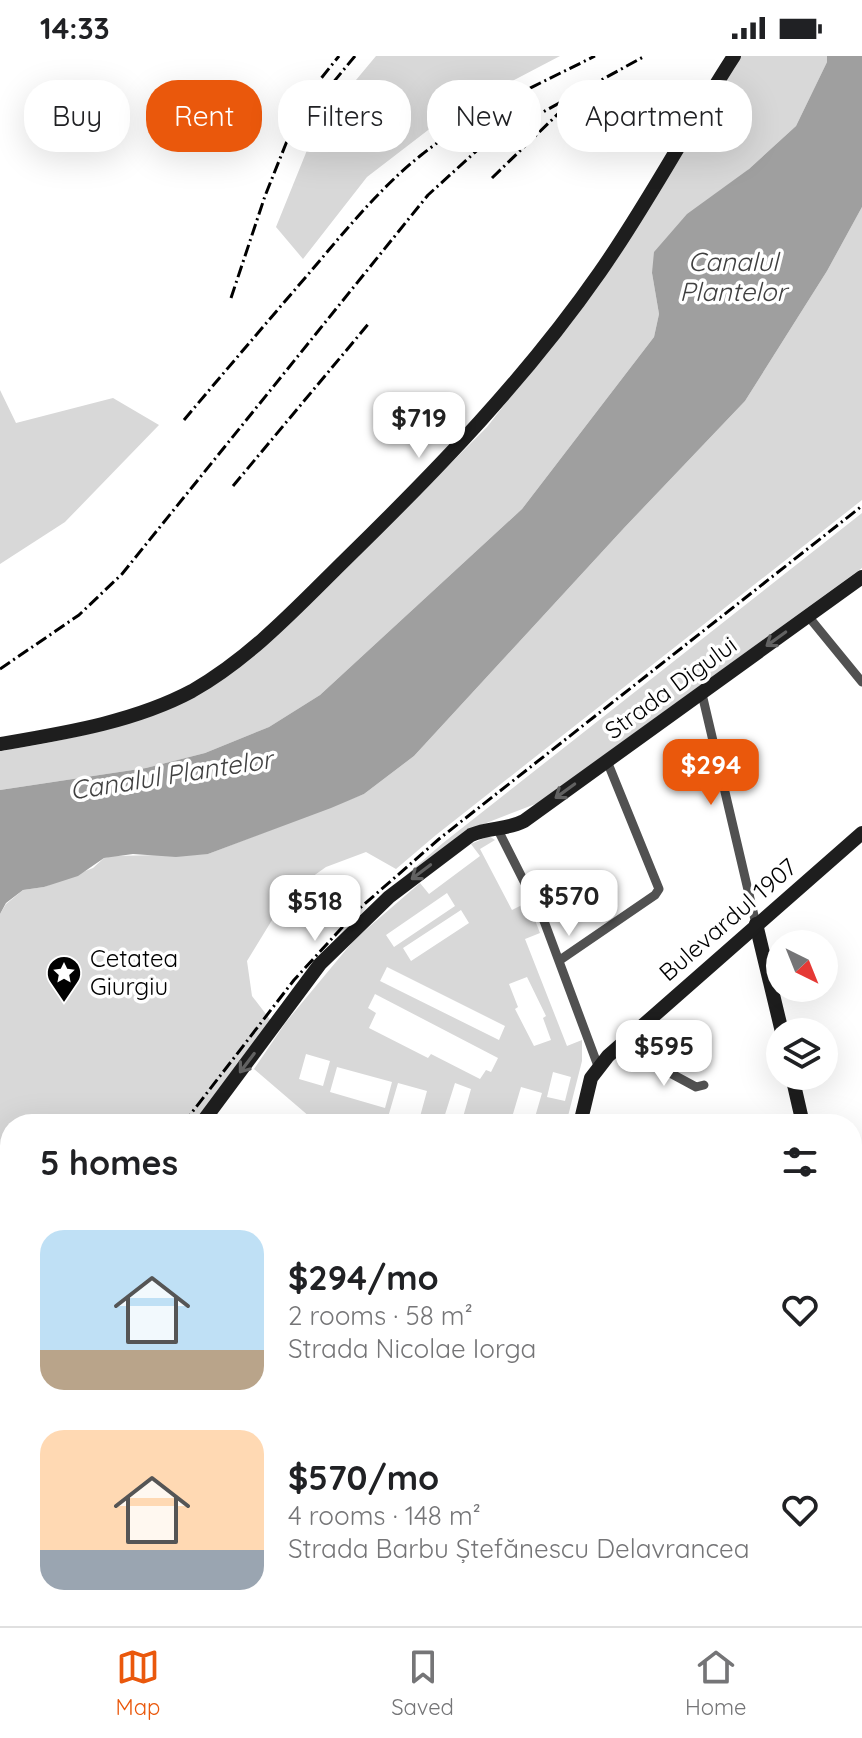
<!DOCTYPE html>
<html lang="en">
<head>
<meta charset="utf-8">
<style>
	body { margin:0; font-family:Quicksand,sans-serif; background:#f2f2f2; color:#202124; height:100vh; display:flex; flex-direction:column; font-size:30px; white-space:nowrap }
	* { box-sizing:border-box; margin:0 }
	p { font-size:26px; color:#757577 }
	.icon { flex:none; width:44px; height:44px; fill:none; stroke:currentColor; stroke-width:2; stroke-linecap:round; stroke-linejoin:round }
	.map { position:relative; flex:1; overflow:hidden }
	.panel { position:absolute; left:0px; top:1058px; width:862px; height:512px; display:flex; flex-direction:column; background:#fff; border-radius:32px 32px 0 0; box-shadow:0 8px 32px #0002 }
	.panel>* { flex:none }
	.top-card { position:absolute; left:24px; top:24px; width:814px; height:72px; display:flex; gap:16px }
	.needle { width:52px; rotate:137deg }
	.tools { position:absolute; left:766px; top:874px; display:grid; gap:16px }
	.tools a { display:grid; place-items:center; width:72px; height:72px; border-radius:50%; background:#fff; box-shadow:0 8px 32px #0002; font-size:40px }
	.price { position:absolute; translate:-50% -68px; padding:0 18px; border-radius:16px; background:#fff; color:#222; font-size:26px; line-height:52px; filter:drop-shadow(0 2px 4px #0008) }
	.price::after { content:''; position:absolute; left:50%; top:48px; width:24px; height:18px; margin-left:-12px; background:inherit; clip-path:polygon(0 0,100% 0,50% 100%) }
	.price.selected { background:#ea580c; color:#fff }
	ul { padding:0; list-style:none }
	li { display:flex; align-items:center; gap:24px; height:200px; padding:0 40px }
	li span { display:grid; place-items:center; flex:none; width:224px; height:160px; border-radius:24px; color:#555 }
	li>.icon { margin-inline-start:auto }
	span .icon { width:96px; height:96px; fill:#fffc; stroke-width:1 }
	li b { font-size:34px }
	h2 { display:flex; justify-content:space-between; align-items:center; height:96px; padding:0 40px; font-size:34px }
	.tag { padding:0 28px; border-radius:32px; background:#fff; box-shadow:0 8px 32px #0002; font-size:28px; line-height:72px }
	.tag.selected { background:#ea580c; color:#fff }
	.status { display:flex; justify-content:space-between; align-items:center; height:56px; padding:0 40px; background:#fff; direction:ltr }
	.status svg { height:22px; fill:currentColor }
	.dock { display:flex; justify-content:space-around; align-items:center; height:112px; border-top:2px solid #e0e0e0; background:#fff; font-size:22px; color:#757577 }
	.dock a { display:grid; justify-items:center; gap:4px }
	.dock .selected { color:#ea580c }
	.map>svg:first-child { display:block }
</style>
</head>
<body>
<div class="status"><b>14:33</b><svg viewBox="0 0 49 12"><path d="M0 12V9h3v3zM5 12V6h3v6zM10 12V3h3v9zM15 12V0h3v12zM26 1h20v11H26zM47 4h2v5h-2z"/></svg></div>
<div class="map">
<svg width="862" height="1570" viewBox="0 0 862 1570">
	<rect width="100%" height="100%" fill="#fff"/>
	<g fill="#d8d8d8" fill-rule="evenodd">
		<path d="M376 0H560L449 58 367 121 303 203 276 171 316 72Z"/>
		<path d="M740 0H827V6L796 70 749 113 652 217 659 258 654 281 522 453 320 639 269 671 205 697 146 712 0 734V695C65 685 128 672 187 643L448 410 487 371 614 208Z"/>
		<path d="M862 151V444L436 779 396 813 366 796 326 811 288 838 247 905 252 940 272 966 194 1068H10V1123L0 1121V858L6 848 23 834 44 831 93 812 104 802 113 800 208 798 364 738 414 700 624 472 745 345 827 215Z"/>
		<path d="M0 334 16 367 113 342 159 369 65 466 0 508Z"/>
		<path d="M862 457V512L538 747 476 771 405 820 443 787Z"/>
		<path d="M489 780 495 784 480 793 512 854 528 846 540 877 525 883 567 990 582 984V1005L566 1068H533L542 1037 521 1031 510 1068H461L471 1033 455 1027 442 1068H418L427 1035 398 1027 386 1068H305L310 1061 254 1013 286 966 355 883 420 827 429 838 480 800 471 788ZM447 837 455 850 394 891 386 879ZM461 854 469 867 411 905 403 892ZM387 911 505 970 499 984 380 925ZM527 921 546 960 543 962 551 984 534 990 515 953 518 951 509 928ZM375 938 498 1002 491 1016 486 1014 480 1023 431 998 428 1002 369 972 376 957 368 952ZM306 998 330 1005 323 1030 299 1023ZM337 1011 392 1026 385 1052 330 1036ZM553 1016 571 1021 565 1045 547 1041Z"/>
		<path d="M10 1175V1368L0 1392V1177Z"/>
		<path d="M10 1406V1456L0 1452V1430Z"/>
		<path d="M862 1451V1497C850 1482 850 1466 862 1451Z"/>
	</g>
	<path fill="#9f9f9f" d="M827 0H862V151L827 215 745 345 624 472 414 700 364 738 331 752 208 798 176 801 133 798 104 802 78 820 44 831 23 834 6 847 0 858V734L146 712 205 697 269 671 320 639 522 453 654 281 659 258 652 217 654 196 687 158 749 113 796 70 827 6Z"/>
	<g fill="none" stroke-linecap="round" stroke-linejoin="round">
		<g stroke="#515151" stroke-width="9">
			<path d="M808 560 862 626"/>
			<path d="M702 638 756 868"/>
			<path d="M497 772 544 865 598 1010"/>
			<path d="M560 904 655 839 659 833 607 705"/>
			<path d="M623 985 659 1011 696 1031 704 1029"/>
			<path d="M852 1163 862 1162"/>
			<path d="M188 1560 195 1570"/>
			<path d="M325 1560 329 1570"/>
			<path d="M383 1570 390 1560"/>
			<path d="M489 1570 504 1560"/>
			<path d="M733 1570 735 1560"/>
		</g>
		<g stroke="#1e1e1e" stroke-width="14">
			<path d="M0 688C64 677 134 666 192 635 252 601 299 549 348 501 439 412 527 321 600 216 649 146 688 71 734 0"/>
			<path d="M756 868 782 976"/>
			<path d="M792 1020 803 1068"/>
			<path d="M201 1068 320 908 389 841 471 779C489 771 507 774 524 765L862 521"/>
			<path d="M580 1068 591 1022 608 1000 862 777"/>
			<path d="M0 1136 10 1138"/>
			<path d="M852 1274 862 1317"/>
			<path d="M0 1405 10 1380"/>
			<path d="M852 1448 862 1438"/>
			<path d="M852 1499 862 1509"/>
			<path d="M403 1560 407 1570"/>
			<path d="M89 1570 92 1560"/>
		</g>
		<g stroke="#000" stroke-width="3" stroke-dasharray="12 4 2 4" stroke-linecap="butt">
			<path d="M294 56 339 0"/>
			<path d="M492 122 563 53"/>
			<path d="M231 242 265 140 289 80 355 0"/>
			<path d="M184 364C226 314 268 265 311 215 345 175 379 133 420 100 472 58 535 30 595 0"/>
			<path d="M233 430 370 266"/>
			<path d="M0 613 79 559 122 518 428 139 483 89 645 0"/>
			<path d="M183 1068 294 924 360 852 439 783 862 450"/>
			<path d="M0 1338 10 1312"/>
		</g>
	</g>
	<defs><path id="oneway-shaft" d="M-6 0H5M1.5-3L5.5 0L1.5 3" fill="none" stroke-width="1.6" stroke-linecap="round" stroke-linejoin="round" transform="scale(2)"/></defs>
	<g stroke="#626262">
		<use href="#oneway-shaft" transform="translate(776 583) rotate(144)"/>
		<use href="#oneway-shaft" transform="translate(565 735) rotate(144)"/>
		<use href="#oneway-shaft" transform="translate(421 816) rotate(143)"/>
		<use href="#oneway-shaft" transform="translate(247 1007) rotate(127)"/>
	</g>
	<defs>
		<symbol id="sight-pin" viewBox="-11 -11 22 30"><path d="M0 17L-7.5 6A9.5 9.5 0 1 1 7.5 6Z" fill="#000" stroke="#fff"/><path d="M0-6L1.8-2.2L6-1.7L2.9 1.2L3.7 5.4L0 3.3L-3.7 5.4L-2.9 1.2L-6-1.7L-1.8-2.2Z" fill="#fff"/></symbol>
	</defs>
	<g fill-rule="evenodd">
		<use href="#sight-pin" x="44" y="897" width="40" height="54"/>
	</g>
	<g text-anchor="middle" stroke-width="7" stroke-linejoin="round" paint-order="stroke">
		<g font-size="24" fill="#000" stroke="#fff">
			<text transform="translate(671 632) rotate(-36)" y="8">Strada Digului</text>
			<text transform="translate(728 864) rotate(-41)" y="8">Bulevardul 1907</text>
		</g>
		<g font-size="24" fill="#000" stroke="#fff" text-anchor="start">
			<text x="90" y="911">Cetatea<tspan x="90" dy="28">Giurgiu</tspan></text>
		</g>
		<g font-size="26" font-style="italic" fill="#404040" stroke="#fff">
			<text x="733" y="215">Canalul<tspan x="733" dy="30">Plantelor</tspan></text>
			<text transform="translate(171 719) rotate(-9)" y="9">Canalul Plantelor</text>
		</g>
	</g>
</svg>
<div class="tools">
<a><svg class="needle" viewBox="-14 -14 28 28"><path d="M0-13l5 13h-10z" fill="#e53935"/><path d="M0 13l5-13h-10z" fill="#757577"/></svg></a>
<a><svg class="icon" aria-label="layers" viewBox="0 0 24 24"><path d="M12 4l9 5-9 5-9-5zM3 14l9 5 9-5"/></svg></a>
</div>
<b class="price" style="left:419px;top:404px">$719</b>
<b class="price selected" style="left:711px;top:751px">$294</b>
<b class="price" style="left:569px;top:882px">$570</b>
<b class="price" style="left:315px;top:887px">$518</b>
<b class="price" style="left:664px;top:1032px">$595</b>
<div class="top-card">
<a class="tag">Buy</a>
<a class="tag selected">Rent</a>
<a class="tag">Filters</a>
<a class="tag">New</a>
<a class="tag">Apartment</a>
</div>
<section class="panel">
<h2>5 homes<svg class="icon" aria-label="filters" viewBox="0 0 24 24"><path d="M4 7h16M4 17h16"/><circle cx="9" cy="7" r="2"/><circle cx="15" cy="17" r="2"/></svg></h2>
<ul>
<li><span style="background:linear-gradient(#bfe0f5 75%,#b9a48a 0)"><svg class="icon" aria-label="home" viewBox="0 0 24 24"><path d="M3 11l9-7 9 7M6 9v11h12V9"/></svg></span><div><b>$294/mo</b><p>2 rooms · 58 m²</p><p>Strada Nicolae Iorga</p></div><svg class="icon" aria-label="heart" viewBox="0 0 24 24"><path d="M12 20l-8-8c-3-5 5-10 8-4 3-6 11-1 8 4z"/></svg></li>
<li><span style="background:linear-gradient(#ffd9b3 75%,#9aa5b1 0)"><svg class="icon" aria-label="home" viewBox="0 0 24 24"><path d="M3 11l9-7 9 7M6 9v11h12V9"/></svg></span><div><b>$570/mo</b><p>4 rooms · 148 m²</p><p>Strada Barbu Ștefănescu Delavrancea</p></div><svg class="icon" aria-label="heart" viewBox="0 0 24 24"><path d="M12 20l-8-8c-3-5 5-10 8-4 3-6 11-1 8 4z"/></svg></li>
</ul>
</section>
</div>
<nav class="dock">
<a class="selected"><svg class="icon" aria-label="map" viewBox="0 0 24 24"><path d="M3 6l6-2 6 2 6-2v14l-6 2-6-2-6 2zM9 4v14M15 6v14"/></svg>Map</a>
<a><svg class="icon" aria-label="saved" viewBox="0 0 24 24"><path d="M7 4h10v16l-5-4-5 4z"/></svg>Saved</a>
<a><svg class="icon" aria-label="home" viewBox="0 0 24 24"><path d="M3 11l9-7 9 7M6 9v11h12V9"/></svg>Home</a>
</nav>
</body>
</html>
